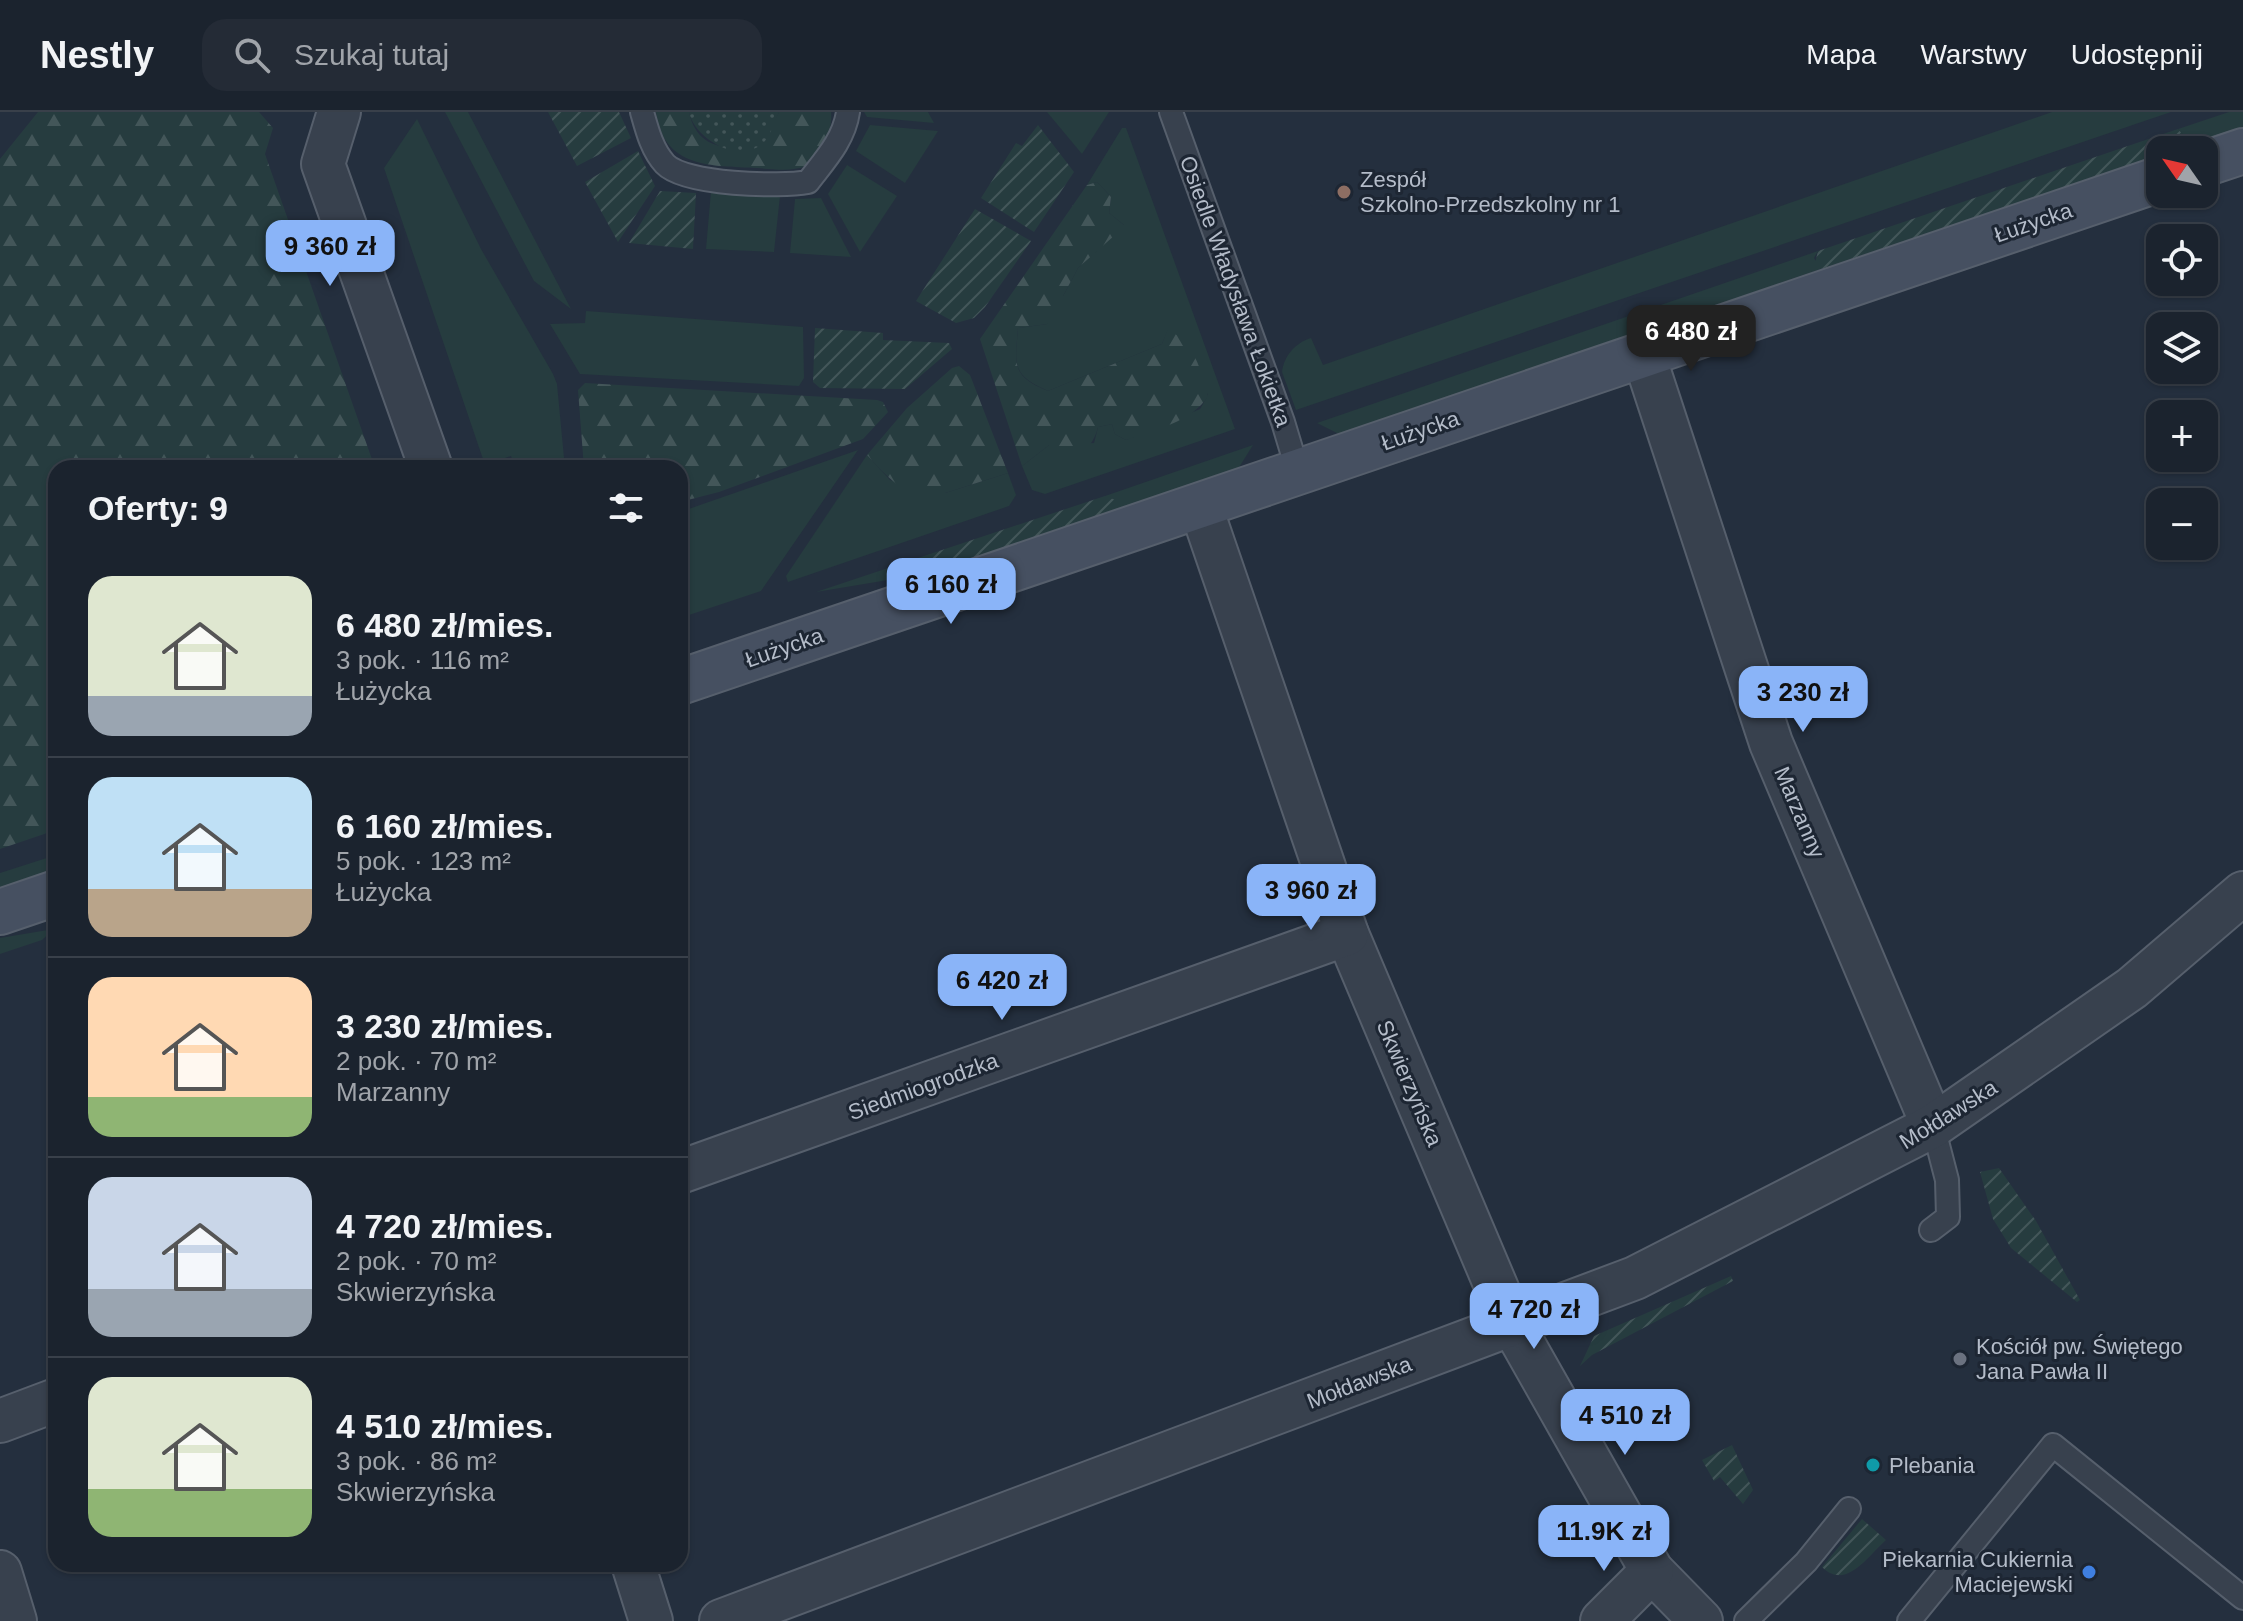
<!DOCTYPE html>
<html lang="pl">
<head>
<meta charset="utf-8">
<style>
	body { margin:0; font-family:Helvetica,sans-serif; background:#242b36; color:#f1f3f6; height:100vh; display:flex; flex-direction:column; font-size:30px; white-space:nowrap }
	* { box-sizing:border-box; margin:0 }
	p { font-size:26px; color:#a0a4aa }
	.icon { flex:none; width:44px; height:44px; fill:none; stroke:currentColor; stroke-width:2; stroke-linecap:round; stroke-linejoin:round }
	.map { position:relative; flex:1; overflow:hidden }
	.details { position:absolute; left:48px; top:348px; width:640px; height:1112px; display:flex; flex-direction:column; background:#1b232e; border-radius:24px; box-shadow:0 2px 6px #0004,0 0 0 2px #39404a }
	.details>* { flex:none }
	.needle { width:52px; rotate:304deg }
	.fabs { position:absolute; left:2146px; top:24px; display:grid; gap:16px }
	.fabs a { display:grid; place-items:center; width:72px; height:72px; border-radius:16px; background:#1b232e; box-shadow:0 2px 6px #0004,0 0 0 2px #39404a; font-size:40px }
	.price { position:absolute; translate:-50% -68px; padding:0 18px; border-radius:16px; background:#8ab4f8; color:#111; font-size:26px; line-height:52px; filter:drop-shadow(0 2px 4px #0008) }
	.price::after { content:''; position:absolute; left:50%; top:48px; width:24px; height:18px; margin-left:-12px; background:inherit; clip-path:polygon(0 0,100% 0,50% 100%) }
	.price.current { background:#222; color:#fff }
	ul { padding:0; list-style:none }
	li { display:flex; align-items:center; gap:24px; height:200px; padding:0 40px }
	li+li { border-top:2px solid #39404a }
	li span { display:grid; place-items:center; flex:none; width:224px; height:160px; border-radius:24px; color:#555 }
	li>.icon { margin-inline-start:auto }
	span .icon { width:96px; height:96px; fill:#fffc; stroke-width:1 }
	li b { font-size:34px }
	h2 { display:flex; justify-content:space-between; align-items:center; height:96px; padding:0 40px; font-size:34px }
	header { display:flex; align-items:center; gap:48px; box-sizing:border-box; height:112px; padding:0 40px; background:#1b232e; border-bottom:2px solid #39404a }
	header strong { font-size:38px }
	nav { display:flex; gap:44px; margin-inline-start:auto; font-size:28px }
	.search { width:560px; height:72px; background:#242b36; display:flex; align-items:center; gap:20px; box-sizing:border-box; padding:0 28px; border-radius:24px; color:#a0a4aa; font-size:30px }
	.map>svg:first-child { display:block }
</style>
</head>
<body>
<header>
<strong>Nestly</strong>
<div class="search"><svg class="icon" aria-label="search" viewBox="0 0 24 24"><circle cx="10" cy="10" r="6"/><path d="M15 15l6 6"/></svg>Szukaj tutaj</div>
<nav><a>Mapa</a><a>Warstwy</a><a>Udostępnij</a></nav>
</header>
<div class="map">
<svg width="2243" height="1509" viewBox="0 0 2243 1509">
	<defs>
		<pattern id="forest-firs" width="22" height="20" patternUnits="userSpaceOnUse" patternTransform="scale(2)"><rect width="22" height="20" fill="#263c3f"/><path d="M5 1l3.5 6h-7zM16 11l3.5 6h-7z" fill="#435659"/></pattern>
		<pattern id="park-dots" width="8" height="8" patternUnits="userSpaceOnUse" patternTransform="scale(2)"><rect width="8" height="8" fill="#263c3f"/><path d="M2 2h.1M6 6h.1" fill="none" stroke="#435659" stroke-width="1.8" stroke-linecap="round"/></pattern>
		<pattern id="garden-furrows" width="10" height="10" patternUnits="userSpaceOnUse" patternTransform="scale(2)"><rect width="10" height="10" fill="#263c3f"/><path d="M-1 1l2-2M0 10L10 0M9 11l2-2" fill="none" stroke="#435659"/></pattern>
	</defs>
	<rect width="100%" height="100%" fill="#242f3e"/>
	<g fill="#263c3f">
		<path d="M445 0H468L571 197 534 169Z"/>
		<path d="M864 0H928L934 11 867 5Z"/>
		<path d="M1047 0H1109L1082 42Z"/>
		<path d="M2052 0H2171L1296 298 1282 260C1284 244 1295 231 1311 226L1323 253Z"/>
		<path d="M2229 0H2243V15L2183 35 2184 24 2178 17Z"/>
		<path d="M417 7 481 137 553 262 557 272 565 356H515L511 344 485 353 384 56Z"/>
		<path d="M870 13 938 19 905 71 856 39Z"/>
		<path d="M1122 16H1126L1235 317 1045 382 1032 378 1022 354 1049 333 1094 331 1098 315 1112 312 1115 322 1126 328 1200 297 1208 283 1168 218 1162 232 1048 279C1011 263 1015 253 1018 216L1047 212 1051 184H1063L1078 156 1124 113 1109 101 1111 85 1097 70 1087 73Z"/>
		<path d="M847 53 897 84 860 140 828 82Z"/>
		<path d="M711 79 780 84 774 140 706 137Z"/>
		<path d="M821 86 851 145 790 141 795 87Z"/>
		<path d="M1818 139 1814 146 1821 157 1348 320 1339 322 1317 311Z"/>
		<path d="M586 199 803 215 804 266 799 274 580 262 550 212 585 211Z"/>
		<path d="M1253 333 1238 357 1119 398 1105 384Z"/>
		<path d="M858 338 761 479 680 506V400Z"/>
		<path d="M867 343 890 368 945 381 1008 361 1016 383 1009 394 788 470 786 464Z"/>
		<path d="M918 446 924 462 816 480Z"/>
		<path d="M56 743V757L0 776V761Z"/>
		<path d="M54 817 42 828 0 842V826Z"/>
	</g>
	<g fill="url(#forest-firs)">
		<path d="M38 0H259L273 16 265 42 375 356H56V718L0 737V47Z"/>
		<path d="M656 0H689C697 40 734 40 765 29L779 0H831C833 17 823 46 806 54 792 60 772 57 757 56 712 54 663 56 656 0Z"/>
		<path d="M1097 70 1111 85 1109 101 1125 114 1078 156 1063 184H1051L1056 201 1047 212 1018 216C1015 253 1011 264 1048 279L1162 232 1168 217C1195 233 1200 255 1208 284 1192 310 1154 318 1126 328L1115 322 1112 312 1098 315C1092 337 1083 340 1061 346L1049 333 1022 354 980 227 1087 73Z"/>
		<path d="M959 254 970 263 1008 361 945 381 935 390C904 383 887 365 867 343L907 296 952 256Z"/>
		<path d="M585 271 877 288 883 290 888 300 863 327 719 380 680 390V356H584L578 278Z"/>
	</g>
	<path fill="url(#park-dots)" d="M689 0H779C775 8 771 22 765 29 742 55 694 27 689 0Z"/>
	<g fill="url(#garden-furrows)">
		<path d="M548 0H619L631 26 577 54Z"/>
		<path d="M1038 13 1074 60 1034 120 981 86 1016 31 1022 34Z"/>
		<path d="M2178 17 2184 24 2183 35 2160 38V43L1821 157 1815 151 1818 139Z"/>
		<path d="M638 39 655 74 618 130 585 70Z"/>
		<path d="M660 79 696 81 693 137 629 131Z"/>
		<path d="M975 97 1031 129 985 195 974 206 956 211 916 189Z"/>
		<path d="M815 216 883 221V228L949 231 952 237 905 277 820 276 813 270Z"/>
		<path d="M1105 384 1118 389 1119 398 924 462 918 446Z"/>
		<path d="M1999 1056 2036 1109 2080 1188 2077 1190 2011 1136 1993 1107 1980 1060Z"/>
		<path d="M1731 1164 1733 1169 1592 1243 1580 1254 1594 1224Z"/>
		<path d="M1732 1333 1753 1378 1743 1392 1720 1365 1714 1369 1702 1348Z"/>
		<path d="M1862 1407 1886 1428C1868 1444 1846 1479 1822 1455Z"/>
	</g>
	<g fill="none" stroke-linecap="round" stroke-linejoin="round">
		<defs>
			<g id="lane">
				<path d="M642 0C647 18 652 38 665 52 685 73 780 75 808 70 824 49 844 28 848 0"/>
				<path d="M1171 0 1283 310 1298 360"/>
				<path d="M1931 1118 1948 1105 1947 1068 1933 1014"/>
				<path d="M1746 1509 1806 1450 1849 1397"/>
				<path d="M1909 1509 2053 1333 2243 1486"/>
			</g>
			<g id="street">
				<path d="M339 0 323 52 431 356"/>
				<path d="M1643 241 1771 631 1933 1014"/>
				<path d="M1200 393 1347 822 1512 1212 1652 1459 1701 1509"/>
				<path d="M680 1060 1347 822"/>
				<path d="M0 1309 56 1288"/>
				<path d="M633 1452 651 1509"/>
				<path d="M0 1460 15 1509"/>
				<path d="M721 1509 1635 1166 1933 1014 2132 876 2243 781"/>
				<path d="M1602 1509 1652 1459"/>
			</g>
			<g id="secondary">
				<path d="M2204 52 2243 39"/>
				<path d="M680 570 2160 67"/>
				<path d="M0 800 56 781"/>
			</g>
		</defs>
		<use href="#lane" stroke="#565f6c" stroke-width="26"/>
		<use href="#street" stroke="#565f6c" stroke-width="46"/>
		<use href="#secondary" stroke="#565f6c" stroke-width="48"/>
		<use href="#lane" stroke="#38414e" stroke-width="22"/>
		<use href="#street" stroke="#38414e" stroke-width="42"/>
		<use href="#secondary" stroke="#465061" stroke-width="44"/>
	</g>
	<circle fill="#8d6e63" stroke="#1d2633" stroke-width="3" cx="1344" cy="80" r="8"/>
	<circle fill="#6b7280" stroke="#1d2633" stroke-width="3" cx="1960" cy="1247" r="8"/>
	<circle fill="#0f9aa8" stroke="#1d2633" stroke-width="3" cx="1873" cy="1353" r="8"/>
	<circle fill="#3f7fe0" stroke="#1d2633" stroke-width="3" cx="2089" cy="1460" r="8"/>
	<g text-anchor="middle" stroke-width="6" stroke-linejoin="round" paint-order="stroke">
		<g font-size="22" fill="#b4bcc9" stroke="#1d2633" text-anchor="start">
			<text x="1360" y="75">Zespół<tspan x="1360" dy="25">Szkolno-Przedszkolny nr 1</tspan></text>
			<text x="1976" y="1242">Kościół pw. Świętego<tspan x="1976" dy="25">Jana Pawła II</tspan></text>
			<text x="1889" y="1361">Plebania</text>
			<text x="2073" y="1455" text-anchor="end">Piekarnia Cukiernia<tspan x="2073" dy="25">Maciejewski</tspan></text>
		</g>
		<g font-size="22" fill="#b4bcc9" stroke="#1d2633">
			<text transform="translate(2033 110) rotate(-19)" y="8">Łużycka</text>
			<text transform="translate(1236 179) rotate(70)" y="8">Osiedle Władysława Łokietka</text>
			<text transform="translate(1420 318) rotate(-19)" y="8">Łużycka</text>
			<text transform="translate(784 535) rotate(-19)" y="8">Łużycka</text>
			<text transform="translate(1800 700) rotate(67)" y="8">Marzanny</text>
			<text transform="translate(1410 971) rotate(67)" y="8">Skwierzyńska</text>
			<text transform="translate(923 974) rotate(-20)" y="8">Siedmiogrodzka</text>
			<text transform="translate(1948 1002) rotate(-32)" y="8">Mołdawska</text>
			<text transform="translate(1359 1270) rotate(-21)" y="8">Mołdawska</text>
		</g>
	</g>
</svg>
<div class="fabs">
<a><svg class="needle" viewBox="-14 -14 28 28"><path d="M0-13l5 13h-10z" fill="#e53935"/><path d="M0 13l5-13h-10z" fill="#a0a4aa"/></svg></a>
<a><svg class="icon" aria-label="locate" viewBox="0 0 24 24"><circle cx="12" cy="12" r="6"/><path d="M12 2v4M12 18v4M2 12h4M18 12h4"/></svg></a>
<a><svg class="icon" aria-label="layers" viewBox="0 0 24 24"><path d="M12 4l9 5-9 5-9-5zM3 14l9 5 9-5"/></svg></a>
<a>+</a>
<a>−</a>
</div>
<b class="price" style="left:330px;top:176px">9 360 zł</b>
<b class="price current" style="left:1691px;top:261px">6 480 zł</b>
<b class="price" style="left:951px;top:514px">6 160 zł</b>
<b class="price" style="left:1803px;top:622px">3 230 zł</b>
<b class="price" style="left:1311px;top:820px">3 960 zł</b>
<b class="price" style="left:1002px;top:910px">6 420 zł</b>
<b class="price" style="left:1534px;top:1239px">4 720 zł</b>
<b class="price" style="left:1625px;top:1345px">4 510 zł</b>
<b class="price" style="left:1604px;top:1461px">11.9K zł</b>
<section class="details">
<h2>Oferty: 9<svg class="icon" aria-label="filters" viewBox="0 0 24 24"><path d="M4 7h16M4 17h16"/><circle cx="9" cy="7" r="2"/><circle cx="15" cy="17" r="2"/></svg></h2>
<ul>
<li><span style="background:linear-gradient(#dfe7d0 75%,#9aa5b1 0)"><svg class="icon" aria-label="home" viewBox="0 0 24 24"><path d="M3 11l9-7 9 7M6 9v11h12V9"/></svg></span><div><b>6 480 zł/mies.</b><p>3 pok. · 116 m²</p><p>Łużycka</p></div></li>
<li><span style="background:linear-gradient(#bfe0f5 70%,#b9a48a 0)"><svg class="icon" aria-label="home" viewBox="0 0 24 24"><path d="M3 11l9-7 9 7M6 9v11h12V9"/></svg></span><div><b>6 160 zł/mies.</b><p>5 pok. · 123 m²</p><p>Łużycka</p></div></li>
<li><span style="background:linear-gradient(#ffd9b3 75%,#8fb573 0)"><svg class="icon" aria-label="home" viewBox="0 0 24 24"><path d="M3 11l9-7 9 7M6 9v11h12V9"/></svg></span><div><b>3 230 zł/mies.</b><p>2 pok. · 70 m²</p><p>Marzanny</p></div></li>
<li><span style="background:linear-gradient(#c9d6e8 70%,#9aa5b1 0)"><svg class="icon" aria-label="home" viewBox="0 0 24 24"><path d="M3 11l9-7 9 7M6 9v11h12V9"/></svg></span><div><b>4 720 zł/mies.</b><p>2 pok. · 70 m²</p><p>Skwierzyńska</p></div></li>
<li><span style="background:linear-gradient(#dfe7d0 70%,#8fb573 0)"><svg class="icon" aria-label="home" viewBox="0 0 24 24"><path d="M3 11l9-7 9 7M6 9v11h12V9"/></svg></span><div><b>4 510 zł/mies.</b><p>3 pok. · 86 m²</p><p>Skwierzyńska</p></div></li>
</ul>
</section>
</div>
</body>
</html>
